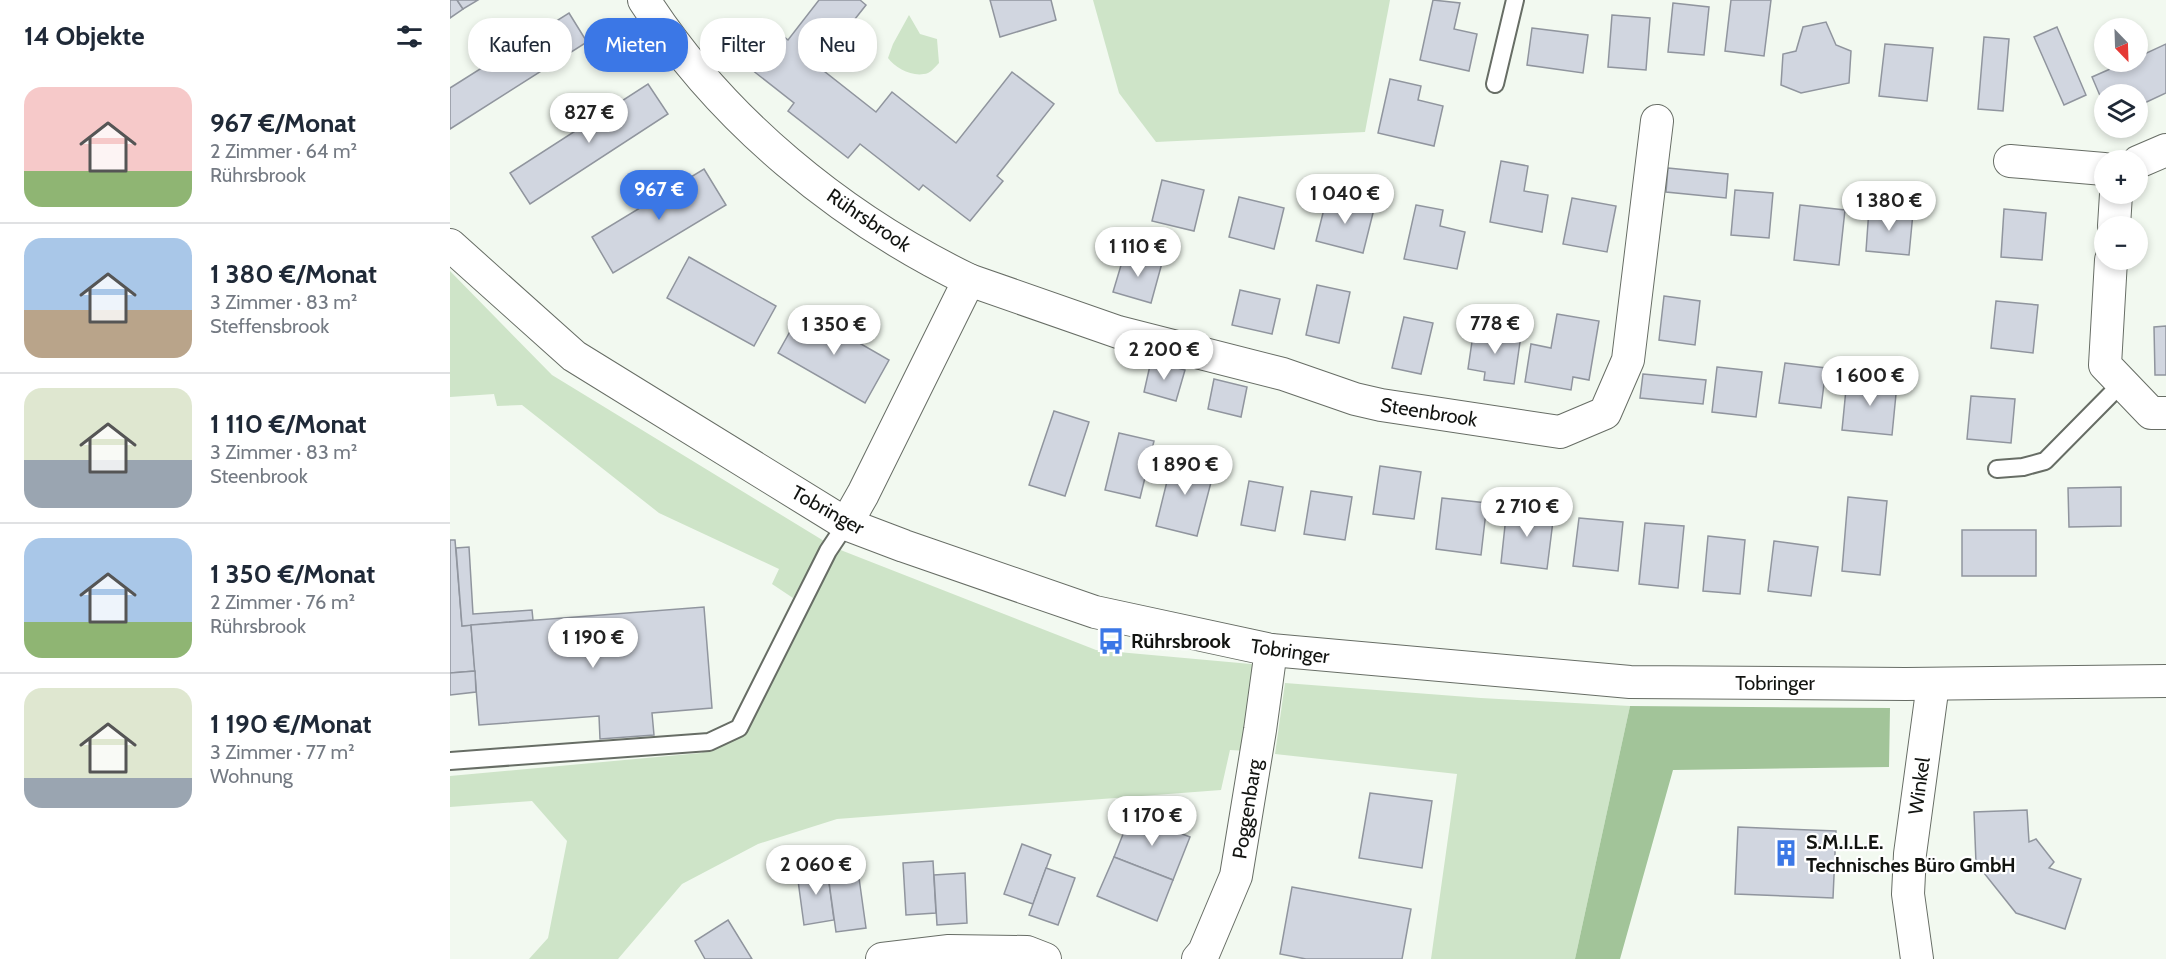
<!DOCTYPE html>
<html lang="de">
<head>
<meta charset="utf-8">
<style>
	body { margin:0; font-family:Cabin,sans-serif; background:#f2f2f3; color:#1f2937; height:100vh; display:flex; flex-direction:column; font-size:22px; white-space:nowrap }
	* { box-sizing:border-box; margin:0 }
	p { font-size:20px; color:#747a83 }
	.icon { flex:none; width:33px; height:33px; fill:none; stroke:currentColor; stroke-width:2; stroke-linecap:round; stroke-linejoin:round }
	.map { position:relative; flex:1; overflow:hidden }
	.panel { display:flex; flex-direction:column; background:#fff; width:450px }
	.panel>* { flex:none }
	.top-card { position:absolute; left:18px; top:18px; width:570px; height:54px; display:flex; gap:12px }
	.needle { width:39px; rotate:157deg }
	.buttons { position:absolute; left:1644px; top:18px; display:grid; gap:12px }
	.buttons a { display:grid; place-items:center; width:54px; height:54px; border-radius:50%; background:#fff; box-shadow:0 3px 9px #0003; font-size:30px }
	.price { position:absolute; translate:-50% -51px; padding:0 14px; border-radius:21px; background:#fff; color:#222; font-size:20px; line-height:39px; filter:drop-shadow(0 2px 3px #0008) }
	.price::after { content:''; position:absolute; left:50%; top:36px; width:18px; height:14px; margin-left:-9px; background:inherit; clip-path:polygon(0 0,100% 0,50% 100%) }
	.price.on { background:#3b77e6; color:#fff }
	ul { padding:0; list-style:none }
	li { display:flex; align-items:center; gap:18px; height:150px; padding:0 24px }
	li+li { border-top:2px solid #e0e1e3 }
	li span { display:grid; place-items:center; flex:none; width:168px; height:120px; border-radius:18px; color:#555 }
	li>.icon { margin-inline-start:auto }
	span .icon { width:72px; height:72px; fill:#fffc; stroke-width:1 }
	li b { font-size:26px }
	h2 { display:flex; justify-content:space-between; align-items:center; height:72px; padding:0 24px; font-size:26px }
	.tag { padding:0 21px; border-radius:24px; background:#fff; box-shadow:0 3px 9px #0003; font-size:21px; line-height:54px }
	.tag.on { background:#3b77e6; color:#fff }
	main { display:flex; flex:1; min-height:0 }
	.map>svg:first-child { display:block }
</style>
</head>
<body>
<main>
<section class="panel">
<h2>14 Objekte<svg class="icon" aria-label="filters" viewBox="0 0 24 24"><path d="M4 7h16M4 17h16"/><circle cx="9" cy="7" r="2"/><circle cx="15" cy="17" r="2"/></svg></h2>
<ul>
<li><span style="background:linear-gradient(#f6c9c9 70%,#8fb573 0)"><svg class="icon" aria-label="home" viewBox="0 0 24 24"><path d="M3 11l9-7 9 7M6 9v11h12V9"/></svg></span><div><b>967 €/Monat</b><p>2 Zimmer · 64 m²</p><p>Rührsbrook</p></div></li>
<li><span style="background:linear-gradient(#a9c7e8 60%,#b9a48a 0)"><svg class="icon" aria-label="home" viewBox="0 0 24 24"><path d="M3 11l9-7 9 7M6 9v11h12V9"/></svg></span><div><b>1 380 €/Monat</b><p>3 Zimmer · 83 m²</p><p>Steffensbrook</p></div></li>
<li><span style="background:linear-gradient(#dfe7d0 60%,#9aa5b1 0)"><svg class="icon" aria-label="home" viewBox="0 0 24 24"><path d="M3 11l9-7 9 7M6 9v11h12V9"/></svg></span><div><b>1 110 €/Monat</b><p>3 Zimmer · 83 m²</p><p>Steenbrook</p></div></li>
<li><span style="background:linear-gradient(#a9c7e8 70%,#8fb573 0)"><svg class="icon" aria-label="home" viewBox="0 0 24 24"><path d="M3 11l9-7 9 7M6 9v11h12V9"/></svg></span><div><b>1 350 €/Monat</b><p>2 Zimmer · 76 m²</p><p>Rührsbrook</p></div></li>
<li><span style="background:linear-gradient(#dfe7d0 75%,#9aa5b1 0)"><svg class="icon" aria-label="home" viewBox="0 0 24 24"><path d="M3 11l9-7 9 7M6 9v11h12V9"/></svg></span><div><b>1 190 €/Monat</b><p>3 Zimmer · 77 m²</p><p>Wohnung</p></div></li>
</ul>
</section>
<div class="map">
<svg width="1716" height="959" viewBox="0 0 1716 959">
	<rect width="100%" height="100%" fill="#f2f9f0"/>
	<g fill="#cee4c8">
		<path d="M643 0H940L915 132 706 142 669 93Z"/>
		<path d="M459 15 470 34 487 39 489 63C485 67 482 71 478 73 464 78 446 69 438 58L443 44Z"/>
		<path d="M0 271 102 375 374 541 343 598 322 584 329 569 209 513 72 405 47 406 44 394 0 397Z"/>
		<path d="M388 549 646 650 812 665 798 751 780 750 771 790 387 819 308 844 232 884 168 959H79L98 938 117 841 82 801 0 807V776L251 753 294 731Z"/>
		<path d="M835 683 1031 698 1180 706 1125 959H981L1007 774 825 754Z"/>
	</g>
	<path fill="#a2c499" d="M1180 706 1440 708 1439 767 1223 770 1170 959H1125Z"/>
	<g fill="#d1d6e0" stroke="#90959e" stroke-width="1.5">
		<path d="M0 0H7L13 9 0 18Z"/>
		<path d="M7 0H28L13 9Z"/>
		<path d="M369 0H410L416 5 371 62 377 66 374 71 426 112 442 92 506 143 562 72 604 104 547 176 553 181 520 221 473 185 469 190 410 144 398 158 338 111 344 103 297 66 326 30 338 40Z"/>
		<path d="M601 0 606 20 550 37 540 0Z"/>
		<path d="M983 0 1010 3 1004 29 1027 34 1019 71 970 60Z"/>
		<path d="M1281 0H1321L1314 56 1275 51Z"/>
		<path d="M1223 3 1259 7 1254 55 1218 52Z"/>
		<path d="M119 13 137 42 0 129V88Z"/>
		<path d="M1162 15 1200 18 1196 70 1158 67Z"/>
		<path d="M1376 22 1386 45 1401 51 1399 83 1351 93 1331 85 1333 54 1346 51 1353 27Z"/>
		<path d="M1607 27 1636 95 1614 105 1584 37Z"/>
		<path d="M1082 28 1138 35 1133 73 1077 65Z"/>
		<path d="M1534 37 1559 39 1553 111 1528 109Z"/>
		<path d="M1435 44 1483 48 1477 101 1429 96Z"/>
		<path d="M1716 44V93L1688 106V94H1654V105L1642 77 1676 62H1688V57Z"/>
		<path d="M940 79 971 86 968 100 993 106 984 146 928 133Z"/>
		<path d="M198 84 218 114 80 204 60 173Z"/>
		<path d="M1051 161 1078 166 1074 191 1098 195 1092 232 1040 222Z"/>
		<path d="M1218 168 1278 174 1276 198 1216 192Z"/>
		<path d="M254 169 276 205 163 273 142 237Z"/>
		<path d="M712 180 754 190 744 231 702 221Z"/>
		<path d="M1285 190 1323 193 1319 238 1281 235Z"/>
		<path d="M789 197 834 208 824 249 779 237Z"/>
		<path d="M877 197 924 209 913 253 866 241Z"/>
		<path d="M1122 198 1166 206 1157 252 1113 244Z"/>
		<path d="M966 205 993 210 990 226 1015 232 1007 269 954 259Z"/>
		<path d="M1350 205 1395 210 1389 265 1344 260Z"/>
		<path d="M1419 209 1463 213 1459 255 1416 251Z"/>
		<path d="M1554 209 1596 213 1592 260 1551 257Z"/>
		<path d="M675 252 712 263 701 303 663 292Z"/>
		<path d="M239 257 326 306 304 346 217 298Z"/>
		<path d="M867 285 900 292 889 343 856 335Z"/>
		<path d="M790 290 830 299 822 334 782 325Z"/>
		<path d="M1214 296 1250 301 1245 345 1209 340Z"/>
		<path d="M1546 301 1588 305 1583 353 1541 348Z"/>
		<path d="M352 310 439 360 415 403 328 353Z"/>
		<path d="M1107 314 1149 321 1139 380 1123 377 1121 390 1075 382 1081 344 1101 348Z"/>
		<path d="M954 317 983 323 971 374 942 368Z"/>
		<path d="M1716 326V375H1705L1704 327Z"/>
		<path d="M1024 328 1071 335 1064 384 1034 380 1035 372 1018 369Z"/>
		<path d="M701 361 735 370 726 401 694 392Z"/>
		<path d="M1335 363 1376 368 1371 408 1329 403Z"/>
		<path d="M1267 367 1312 372 1306 417 1262 412Z"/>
		<path d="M1193 374 1256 380 1253 404 1190 398Z"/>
		<path d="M764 379 797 387 791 417 758 409Z"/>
		<path d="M1397 379 1447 384 1442 435 1392 430Z"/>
		<path d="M1521 396 1565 399 1561 443 1517 439Z"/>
		<path d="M604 411 639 422 615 496 579 485Z"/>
		<path d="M669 433 704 441 690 498 655 490Z"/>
		<path d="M723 457 765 467 747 536 706 526Z"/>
		<path d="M930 466 971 472 964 519 923 514Z"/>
		<path d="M799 481 833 487 825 531 791 525Z"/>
		<path d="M1671 487V526L1619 527 1618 488Z"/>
		<path d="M861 491 902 497 895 540 854 534Z"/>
		<path d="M1398 497 1437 501 1430 575 1392 571Z"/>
		<path d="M992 498 1037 503 1031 555 986 549Z"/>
		<path d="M1057 507 1104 513 1097 569 1051 563Z"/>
		<path d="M1129 518 1173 522 1168 571 1123 566Z"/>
		<path d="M1195 523 1234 526 1228 588 1189 584Z"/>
		<rect x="1512" y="530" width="74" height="46"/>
		<path d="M1258 536 1295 540 1290 594 1253 591Z"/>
		<path d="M0 540H5L12 626 21 625 25 671 0 673Z"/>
		<path d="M1324 541 1368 547 1361 596 1318 591Z"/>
		<path d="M19 547 23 614 82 610 83 620 12 626 6 548Z"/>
		<path d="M254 607 262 708 202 713 204 735 150 739 149 716 29 725 21 625Z"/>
		<path d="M25 671 26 692 0 695V673Z"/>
		<path d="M920 793 982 801 972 868 909 858Z"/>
		<path d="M1577 810 1579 842 1586 839 1604 862 1599 868 1631 879 1615 929 1566 913 1526 863 1524 812Z"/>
		<path d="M681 814 740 837 723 880 664 857Z"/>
		<path d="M1288 827 1386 831 1383 898 1285 894Z"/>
		<path d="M572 844 601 855 583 904 554 894Z"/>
		<path d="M664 857 723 880 707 921 647 896Z"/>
		<path d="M483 861 486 913 456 915 453 863Z"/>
		<path d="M377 868 384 920 354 925 347 873Z"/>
		<path d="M596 868 625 878 608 925 579 915Z"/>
		<path d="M515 873 517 923 487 925 484 875Z"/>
		<path d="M409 878 416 928 386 932 379 882Z"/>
		<path d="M842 887 961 909 952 959H856L830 954Z"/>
		<path d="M278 920 302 959H255L245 941Z"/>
	</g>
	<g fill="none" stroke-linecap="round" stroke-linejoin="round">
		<defs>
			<g id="lane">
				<path d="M1045 84 1065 0"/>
				<path d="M1547 469 1573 467 1595 461 1672 383"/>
				<path d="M0 761 259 742 289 728 378 551 396 524"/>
			</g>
			<g id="street">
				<path d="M194 0C271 120 391 218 519 280L413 494 396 524"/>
				<path d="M1560 161 1654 169"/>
				<path d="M1688 162 1716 150"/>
				<path d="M1664 226 1666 194"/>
				<path d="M0 245 124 356 396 524 454 546 645 612 821 650 1180 682 1456 684 1716 681"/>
				<path d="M1661 260 1655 365 1701 413H1716"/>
				<path d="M519 280 668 332 833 374 905 399 931 405 1110 432 1155 413 1178 360 1207 121"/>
				<path d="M432 959 499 951 577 952 595 959"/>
				<path d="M748 959 754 952 786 876 810 730 821 650"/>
				<path d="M1467 959 1458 894 1460 854 1483 684"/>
			</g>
		</defs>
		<use href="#lane" stroke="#676d65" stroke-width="20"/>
		<use href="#street" stroke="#676d65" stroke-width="34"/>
		<use href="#lane" stroke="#fff" stroke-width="16"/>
		<use href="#street" stroke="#fff" stroke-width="32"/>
	</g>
	<defs>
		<symbol id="bus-bare" viewBox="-9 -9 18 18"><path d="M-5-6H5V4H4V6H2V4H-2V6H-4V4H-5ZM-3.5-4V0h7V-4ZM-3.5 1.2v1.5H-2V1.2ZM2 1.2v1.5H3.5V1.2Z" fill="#3b77e6" stroke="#fff" stroke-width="2.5" paint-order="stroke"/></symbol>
		<symbol id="building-bare" viewBox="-9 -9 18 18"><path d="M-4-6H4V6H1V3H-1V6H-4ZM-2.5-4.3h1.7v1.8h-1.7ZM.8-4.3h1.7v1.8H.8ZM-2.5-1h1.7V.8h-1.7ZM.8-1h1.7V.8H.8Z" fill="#3b77e6" stroke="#fff" stroke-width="2.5" paint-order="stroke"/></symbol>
	</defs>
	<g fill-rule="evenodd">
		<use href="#bus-bare" x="642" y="622" width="38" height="38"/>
		<use href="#building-bare" x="1317" y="834" width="38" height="38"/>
	</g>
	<g text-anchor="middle" stroke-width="4.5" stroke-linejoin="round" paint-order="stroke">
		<g font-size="20" fill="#121411" stroke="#fff">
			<text transform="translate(419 220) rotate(34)" y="7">Rührsbrook</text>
			<text transform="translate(979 412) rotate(9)" y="7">Steenbrook</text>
			<text transform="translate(378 510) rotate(29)" y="7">Tobringer</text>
			<text transform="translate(840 651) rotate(8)" y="7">Tobringer</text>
			<text x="1325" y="690">Tobringer</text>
			<text transform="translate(1469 786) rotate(-82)" y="7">Winkel</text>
			<text transform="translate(797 809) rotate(-81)" y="7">Poggenbarg</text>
		</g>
		<g font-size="20" font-weight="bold" fill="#121411" stroke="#fff" text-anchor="start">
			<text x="681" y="648">Rührsbrook</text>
			<text x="1356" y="849">S.M.I.L.E.<tspan x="1356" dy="23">Technisches Büro GmbH</tspan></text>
		</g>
	</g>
</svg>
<div class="buttons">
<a><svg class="needle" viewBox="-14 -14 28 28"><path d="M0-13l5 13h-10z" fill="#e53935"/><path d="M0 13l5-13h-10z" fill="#747a83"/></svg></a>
<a><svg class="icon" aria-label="layers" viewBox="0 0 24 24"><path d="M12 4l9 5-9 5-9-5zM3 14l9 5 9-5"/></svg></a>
<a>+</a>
<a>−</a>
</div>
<b class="price" style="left:139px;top:144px">827 €</b>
<b class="price on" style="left:209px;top:221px">967 €</b>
<b class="price" style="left:895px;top:225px">1 040 €</b>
<b class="price" style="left:1439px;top:232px">1 380 €</b>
<b class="price" style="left:688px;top:278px">1 110 €</b>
<b class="price" style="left:1045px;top:355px">778 €</b>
<b class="price" style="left:384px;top:356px">1 350 €</b>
<b class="price" style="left:714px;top:381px">2 200 €</b>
<b class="price" style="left:1420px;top:407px">1 600 €</b>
<b class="price" style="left:735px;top:496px">1 890 €</b>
<b class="price" style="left:1077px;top:538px">2 710 €</b>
<b class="price" style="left:143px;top:669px">1 190 €</b>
<b class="price" style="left:702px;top:847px">1 170 €</b>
<b class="price" style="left:366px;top:896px">2 060 €</b>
<div class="top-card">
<a class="tag">Kaufen</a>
<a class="tag on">Mieten</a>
<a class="tag">Filter</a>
<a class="tag">Neu</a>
</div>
</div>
</main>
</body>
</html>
